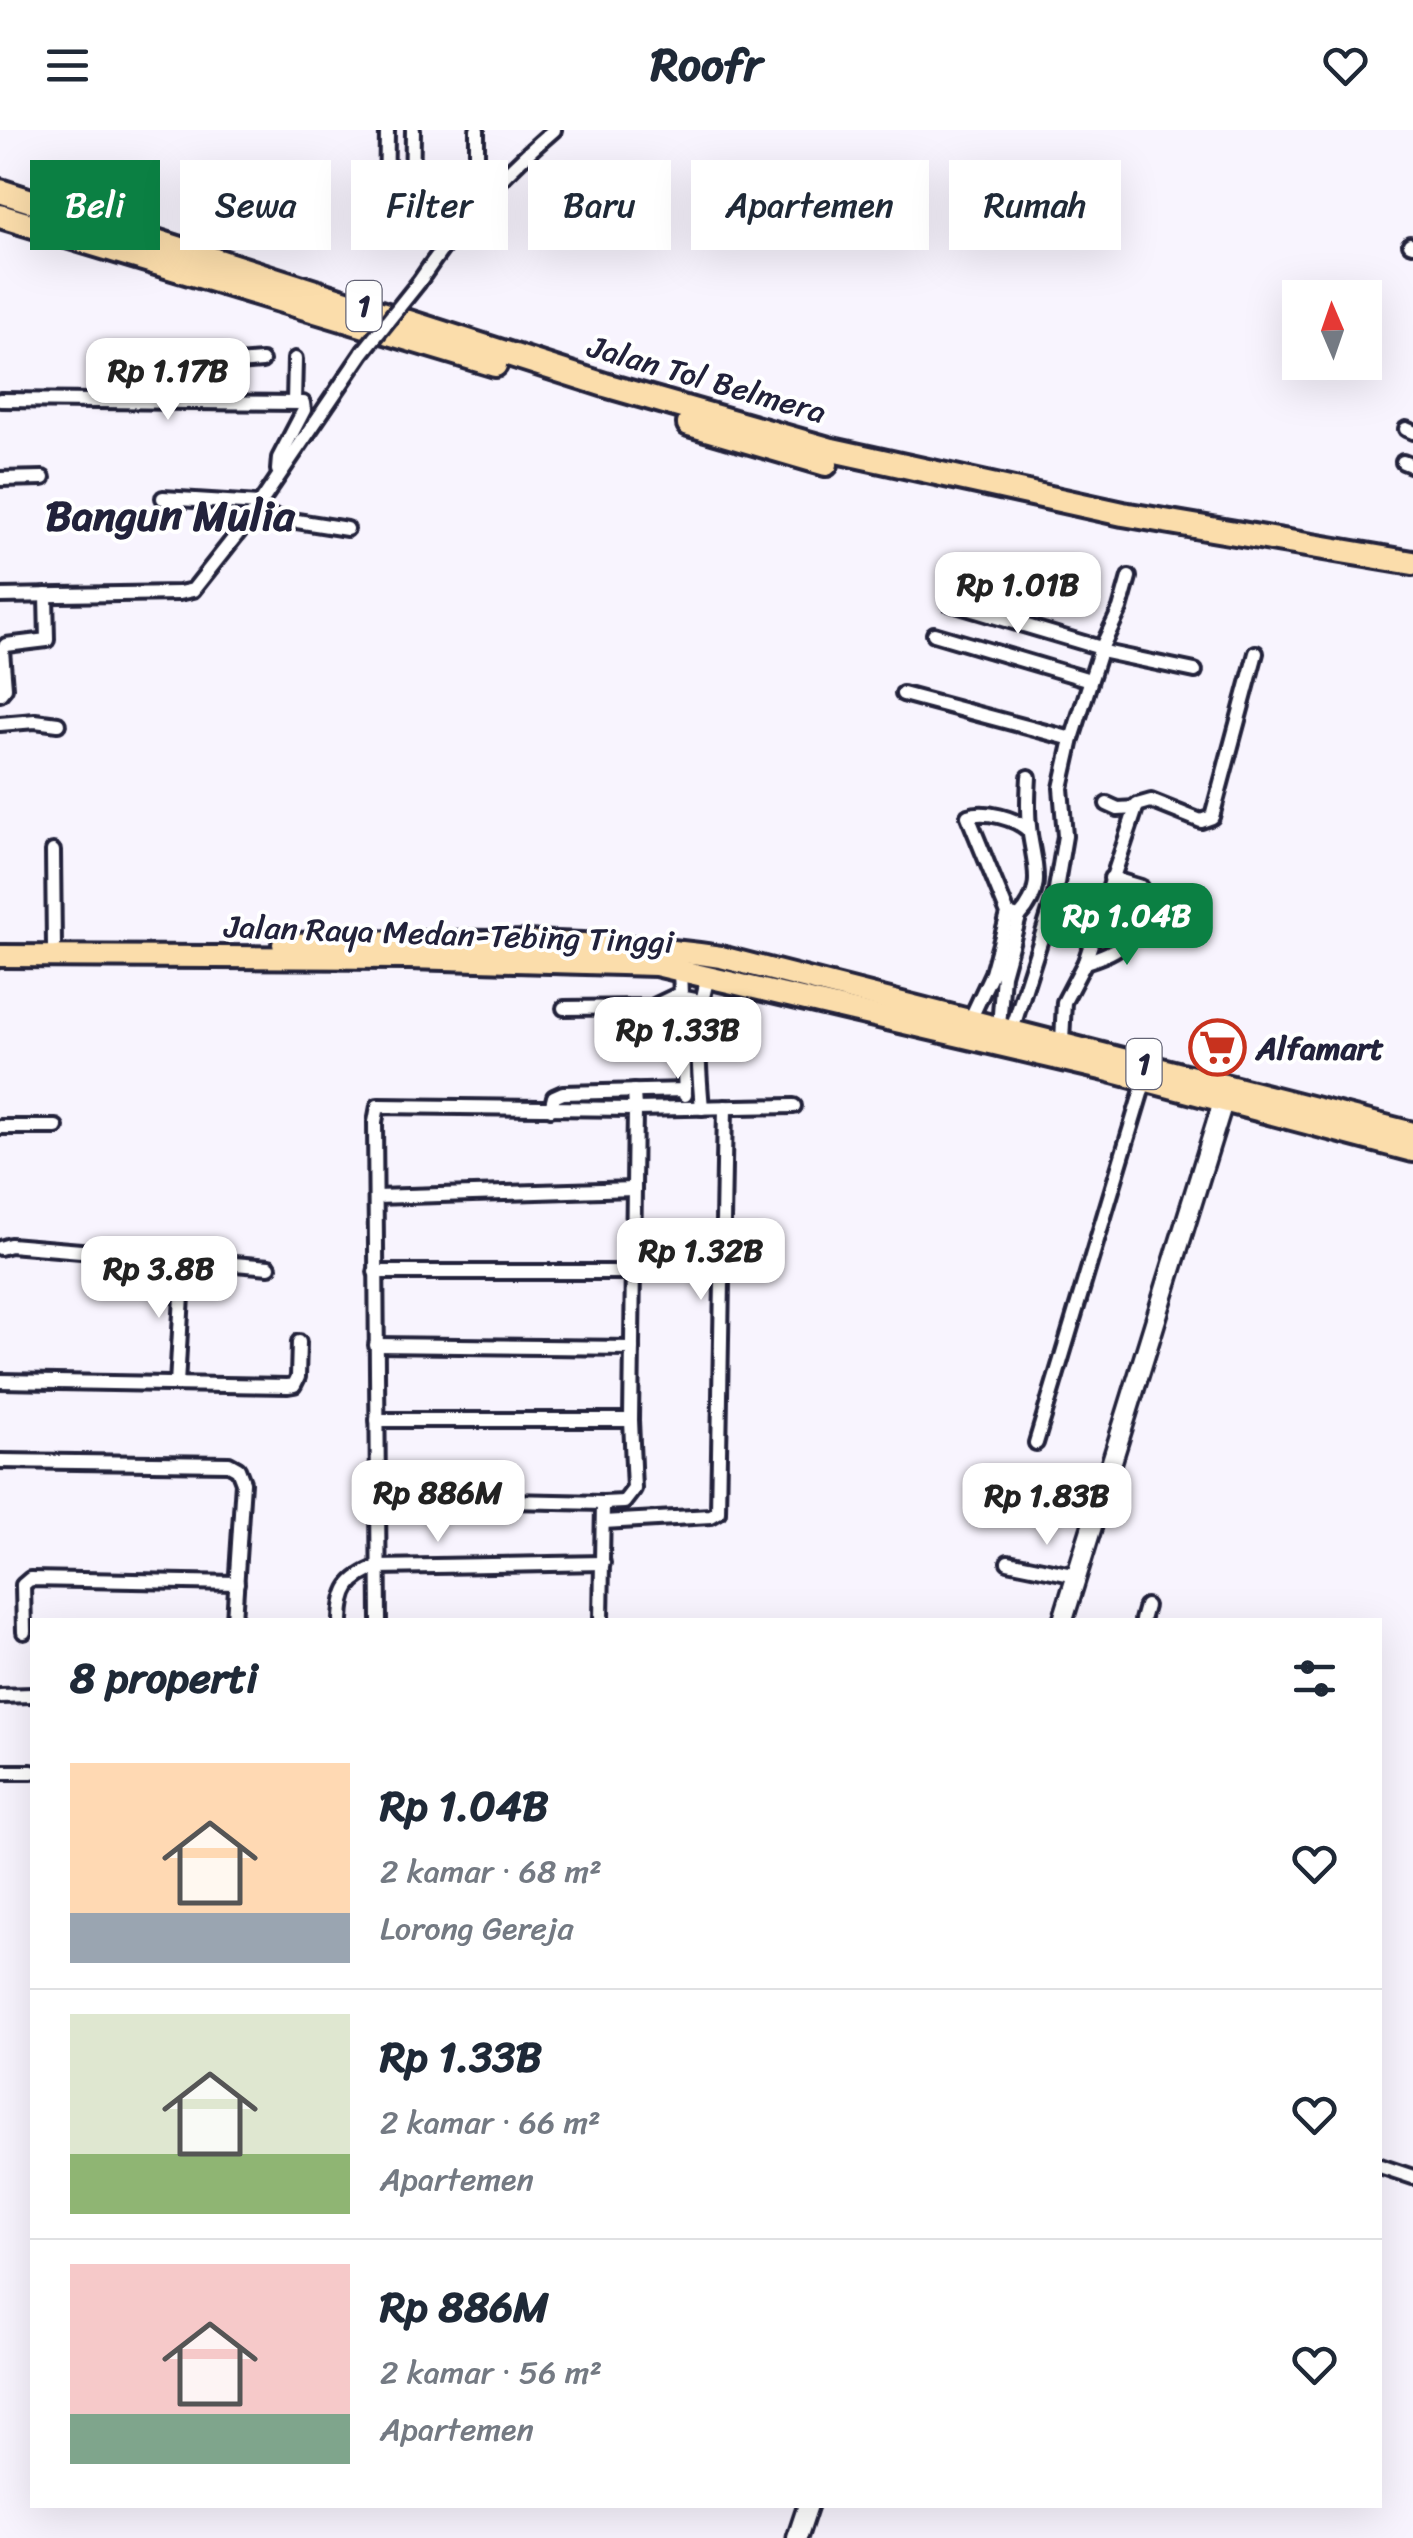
<!DOCTYPE html>
<html lang="id">
<head>
<meta charset="utf-8">
<style>
	body { margin:0; font-family:Sriracha,sans-serif; background:#f2f2f3; color:#1f2937; height:100vh; display:flex; flex-direction:column; font-size:38px; white-space:nowrap }
	* { box-sizing:border-box; margin:0 }
	p { font-size:32px; color:#747a83 }
	.icon { flex:none; width:55px; height:55px; fill:none; stroke:currentColor; stroke-width:2; stroke-linecap:round; stroke-linejoin:round }
	.map { position:relative; flex:1; overflow:hidden }
	.drawer { position:absolute; left:30px; top:1488px; width:1352px; height:890px; display:flex; flex-direction:column; background:#fff; border-radius:0px; box-shadow:0 10px 40px #0002 }
	.drawer>* { flex:none }
	.top-card { position:absolute; left:30px; top:30px; width:1355px; height:90px; display:flex; gap:20px }
	.needle { width:65px; rotate:358deg }
	.fabs { position:absolute; left:1282px; top:150px; display:grid; gap:20px }
	.fabs a { display:grid; place-items:center; width:100px; height:100px; border-radius:0px; background:#fff; box-shadow:0 10px 40px #0002; font-size:50px }
	.price { position:absolute; translate:-50% -85px; padding:0 22px; border-radius:20px; background:#fff; color:#222; font-size:32px; line-height:65px; filter:drop-shadow(0 2px 5px #0008) }
	.price::after { content:''; position:absolute; left:50%; top:60px; width:30px; height:22px; margin-left:-15px; background:inherit; clip-path:polygon(0 0,100% 0,50% 100%) }
	.price.current { background:#0b8043; color:#fff }
	ul { padding:0; list-style:none }
	li { display:flex; align-items:center; gap:30px; height:250px; padding:0 40px }
	li+li { border-top:2px solid #e0e1e3 }
	li span { display:grid; place-items:center; flex:none; width:280px; height:200px; border-radius:0px; color:#555 }
	li>.icon { margin-inline-start:auto }
	span .icon { width:120px; height:120px; fill:#fffc; stroke-width:1 }
	li b { font-size:42px }
	h2 { display:flex; justify-content:space-between; align-items:center; height:120px; padding:0 40px; font-size:42px }
	.tag { padding:0 35px; border-radius:0px; background:#fff; box-shadow:0 10px 40px #0002; font-size:35px; line-height:90px }
	.tag.current { background:#0b8043; color:#fff }
	header { display:flex; justify-content:space-between; align-items:center; height:130px; padding:0 40px; background:#fff; font-size:45px; font-weight:800 }
	.map>svg:first-child { display:block }
</style>
</head>
<body>
<header><svg class="icon" aria-label="menu" viewBox="0 0 24 24"><path d="M4 6h16M4 12h16M4 18h16"/></svg>Roofr<svg class="icon" aria-label="heart" viewBox="0 0 24 24"><path d="M12 20l-8-8c-3-5 5-10 8-4 3-6 11-1 8 4z"/></svg></header>
<div class="map">
<svg width="1413" height="2408" viewBox="0 0 1413 2408">
	<rect width="100%" height="100%" fill="#f8f4fe"/>
	<filter id="ink" filterUnits="userSpaceOnUse"><feTurbulence type="fractalNoise" baseFrequency=".01" numOctaves="2"/><feDisplacementMap in="SourceGraphic" scale="20" xChannelSelector="R" yChannelSelector="G"/><feConvolveMatrix kernelMatrix="1 2 1 2 8 2 1 2 1" color-interpolation-filters="sRGB"/></filter>
	<g filter="url(#ink)">
		<g fill="none" stroke-linecap="round" stroke-linejoin="round">
			<defs>
				<g id="minor">
					<path d="M477 0V42L494 54"/>
					<path d="M412 75 413 0"/>
					<path d="M386 89 387 0"/>
					<path d="M1410 114 1413 115"/>
					<path d="M419 152C460 91 498 48 554 0"/>
					<path d="M0 270 303 273 304 280 279 328 278 340"/>
					<path d="M222 271 224 234 262 231"/>
					<path d="M294 272 295 229"/>
					<path d="M1406 299 1413 302"/>
					<path d="M1403 332 1413 336"/>
					<path d="M0 349 43 348"/>
					<path d="M163 368 259 374"/>
					<path d="M253 384 347 399"/>
					<path d="M0 466 179 463 193 460 253 384 363 222"/>
					<path d="M949 473 1101 518"/>
					<path d="M934 504 1090 550"/>
					<path d="M1100 521 1195 541"/>
					<path d="M0 564 5 558 2 520 6 515 47 510 46 465"/>
					<path d="M903 564 1072 609"/>
					<path d="M0 594 35 591 58 594"/>
					<path d="M1107 674 1118 679 1136 678"/>
					<path d="M53 721 54 817"/>
					<path d="M1111 748 1141 757"/>
					<path d="M1008 784 1019 787C1048 756 1032 731 1029 696 1027 679 1028 664 1029 647"/>
					<path d="M1085 832C1107 825 1124 818 1137 799"/>
					<path d="M680 840 685 965"/>
					<path d="M564 878 652 877 675 866 700 871"/>
					<path d="M970 890 992 843 1008 784 968 686C985 680 1016 688 1029 701"/>
					<path d="M999 897 1003 845 1019 787"/>
					<path d="M1012 900 1055 765 1065 706 1061 658 1072 609 1100 521 1120 479 1129 447"/>
					<path d="M1062 911 1064 872 1085 832 1137 675 1151 671 1201 691 1212 687 1256 523"/>
					<path d="M634 961 635 979 794 976"/>
					<path d="M702 978C698 932 694 889 709 845"/>
					<path d="M551 979 554 967 563 963 685 960"/>
					<path d="M0 997H56"/>
					<path d="M376 1067 634 1059"/>
					<path d="M0 1118 10 1115 269 1137"/>
					<path d="M375 1142H633"/>
					<path d="M376 1215 632 1218"/>
					<path d="M0 1251 288 1256 294 1255 298 1247 299 1212"/>
					<path d="M177 1254 184 1130"/>
					<path d="M377 1290H631"/>
					<path d="M1036 1313 1145 950"/>
					<path d="M0 1331 229 1334 238 1339 243 1352 234 1490"/>
					<path d="M377 1368 603 1373"/>
					<path d="M603 1392 711 1386 718 1382 725 977"/>
					<path d="M1008 1432 1077 1446"/>
					<path d="M341 1490C342 1459 349 1448 378 1437L603 1433"/>
					<path d="M379 1490 375 992 378 976 635 979 631 1290 634 1359 624 1372 603 1373 601 1490"/>
					<path d="M1142 1490 1146 1476"/>
					<path d="M24 1502 23 1455 30 1449 237 1453"/>
					<path d="M0 1566 32 1565"/>
					<path d="M0 1642H32"/>
					<path d="M1380 2036 1413 2047"/>
				</g>
				<g id="secondary">
					<path d="M1063 1490 1223 972"/>
					<path d="M797 2408 808 2375"/>
				</g>
				<g id="trunk">
					<path d="M283 814C428 812 577 806 721 827L1413 1003"/>
					<path d="M0 826 409 828 656 835 1106 940 1413 1021"/>
				</g>
				<g id="motorway">
					<path d="M0 61 605 255 832 320 1123 384 1413 433"/>
					<path d="M0 86 495 235"/>
					<path d="M689 294 826 334"/>
				</g>
			</defs>
			<use href="#minor" stroke="#22223b" stroke-width="20"/>
			<use href="#secondary" stroke="#22223b" stroke-width="25"/>
			<use href="#trunk" stroke="#22223b" stroke-width="28"/>
			<use href="#motorway" stroke="#22223b" stroke-width="30"/>
			<use href="#minor" stroke="#fff" stroke-width="12"/>
			<use href="#secondary" stroke="#fff" stroke-width="18"/>
			<use href="#trunk" stroke="#fbddab" stroke-width="20"/>
			<use href="#motorway" stroke="#fbddab" stroke-width="22"/>
			<defs>
				<path id="minor-bridge" d="M363 222 419 152"/>
			</defs>
			<use href="#minor-bridge" stroke="#22223b" stroke-width="20" stroke-linecap="butt"/>
			<use href="#minor-bridge" stroke="#fff" stroke-width="12"/>
		</g>
	</g>
	<defs>
		<symbol id="supermarket-ring" viewBox="-11 -11 22 22"><circle r="9.5" fill="#fff" stroke="#c8321e" stroke-width="1.5"/><path d="M-6-5.5h2.5l.6 2H6L4.5 2H-2.5L-4.4-4H-6ZM-1.5 3.2a1.3 1.3 0 1 0 .1 0ZM3 3.2a1.3 1.3 0 1 0 .1 0Z" fill="#c8321e"/></symbol>
	</defs>
	<g fill-rule="evenodd">
		<use href="#supermarket-ring" x="1186" y="886" width="63" height="63"/>
	</g>
	<g text-anchor="middle" stroke-width="8" stroke-linejoin="round" paint-order="stroke">
		<g fill="#fff" stroke="#646476" stroke-width="2.5">
			<rect x="346.5" y="151" width="35" height="50" rx="8"/>
			<rect x="1126.5" y="909" width="35" height="50" rx="8"/>
		</g>
		<g font-size="30" font-weight="bold" fill="#22223b">
			<text x="364" y="186">1</text>
			<text x="1144" y="944">1</text>
		</g>
		<g font-size="32" fill="#22223b" stroke="#fff">
			<text transform="translate(707 249) rotate(16)" y="11">Jalan Tol Belmera</text>
			<text transform="translate(449 804) rotate(2)" y="11">Jalan Raya Medan-Tebing Tinggi</text>
		</g>
		<g font-size="32" font-weight="bold" fill="#22223b" stroke="#fff" text-anchor="start">
			<text x="1256" y="929">Alfamart</text>
		</g>
		<g font-size="42" font-weight="bold" fill="#22223b" stroke="#fff">
			<text x="170" y="400">Bangun Mulia</text>
		</g>
	</g>
</svg>
<div class="fabs">
<a><svg class="needle" viewBox="-14 -14 28 28"><path d="M0-13l5 13h-10z" fill="#e53935"/><path d="M0 13l5-13h-10z" fill="#747a83"/></svg></a>
</div>
<b class="price" style="left:168px;top:293px">Rp 1.17B</b>
<b class="price" style="left:1018px;top:507px">Rp 1.01B</b>
<b class="price current" style="left:1127px;top:838px">Rp 1.04B</b>
<b class="price" style="left:678px;top:952px">Rp 1.33B</b>
<b class="price" style="left:701px;top:1173px">Rp 1.32B</b>
<b class="price" style="left:159px;top:1191px">Rp 3.8B</b>
<b class="price" style="left:438px;top:1415px">Rp 886M</b>
<b class="price" style="left:1047px;top:1418px">Rp 1.83B</b>
<div class="top-card">
<a class="tag current">Beli</a>
<a class="tag">Sewa</a>
<a class="tag">Filter</a>
<a class="tag">Baru</a>
<a class="tag">Apartemen</a>
<a class="tag">Rumah</a>
</div>
<section class="drawer">
<h2>8 properti<svg class="icon" aria-label="filters" viewBox="0 0 24 24"><path d="M4 7h16M4 17h16"/><circle cx="9" cy="7" r="2"/><circle cx="15" cy="17" r="2"/></svg></h2>
<ul>
<li><span style="background:linear-gradient(#ffd9b3 75%,#9aa5b1 0)"><svg class="icon" aria-label="home" viewBox="0 0 24 24"><path d="M3 11l9-7 9 7M6 9v11h12V9"/></svg></span><div><b>Rp 1.04B</b><p>2 kamar · 68 m²</p><p>Lorong Gereja</p></div><svg class="icon" aria-label="heart" viewBox="0 0 24 24"><path d="M12 20l-8-8c-3-5 5-10 8-4 3-6 11-1 8 4z"/></svg></li>
<li><span style="background:linear-gradient(#dfe7d0 70%,#8fb573 0)"><svg class="icon" aria-label="home" viewBox="0 0 24 24"><path d="M3 11l9-7 9 7M6 9v11h12V9"/></svg></span><div><b>Rp 1.33B</b><p>2 kamar · 66 m²</p><p>Apartemen</p></div><svg class="icon" aria-label="heart" viewBox="0 0 24 24"><path d="M12 20l-8-8c-3-5 5-10 8-4 3-6 11-1 8 4z"/></svg></li>
<li><span style="background:linear-gradient(#f6c9c9 75%,#7fa58c 0)"><svg class="icon" aria-label="home" viewBox="0 0 24 24"><path d="M3 11l9-7 9 7M6 9v11h12V9"/></svg></span><div><b>Rp 886M</b><p>2 kamar · 56 m²</p><p>Apartemen</p></div><svg class="icon" aria-label="heart" viewBox="0 0 24 24"><path d="M12 20l-8-8c-3-5 5-10 8-4 3-6 11-1 8 4z"/></svg></li>
</ul>
</section>
</div>
</body>
</html>
